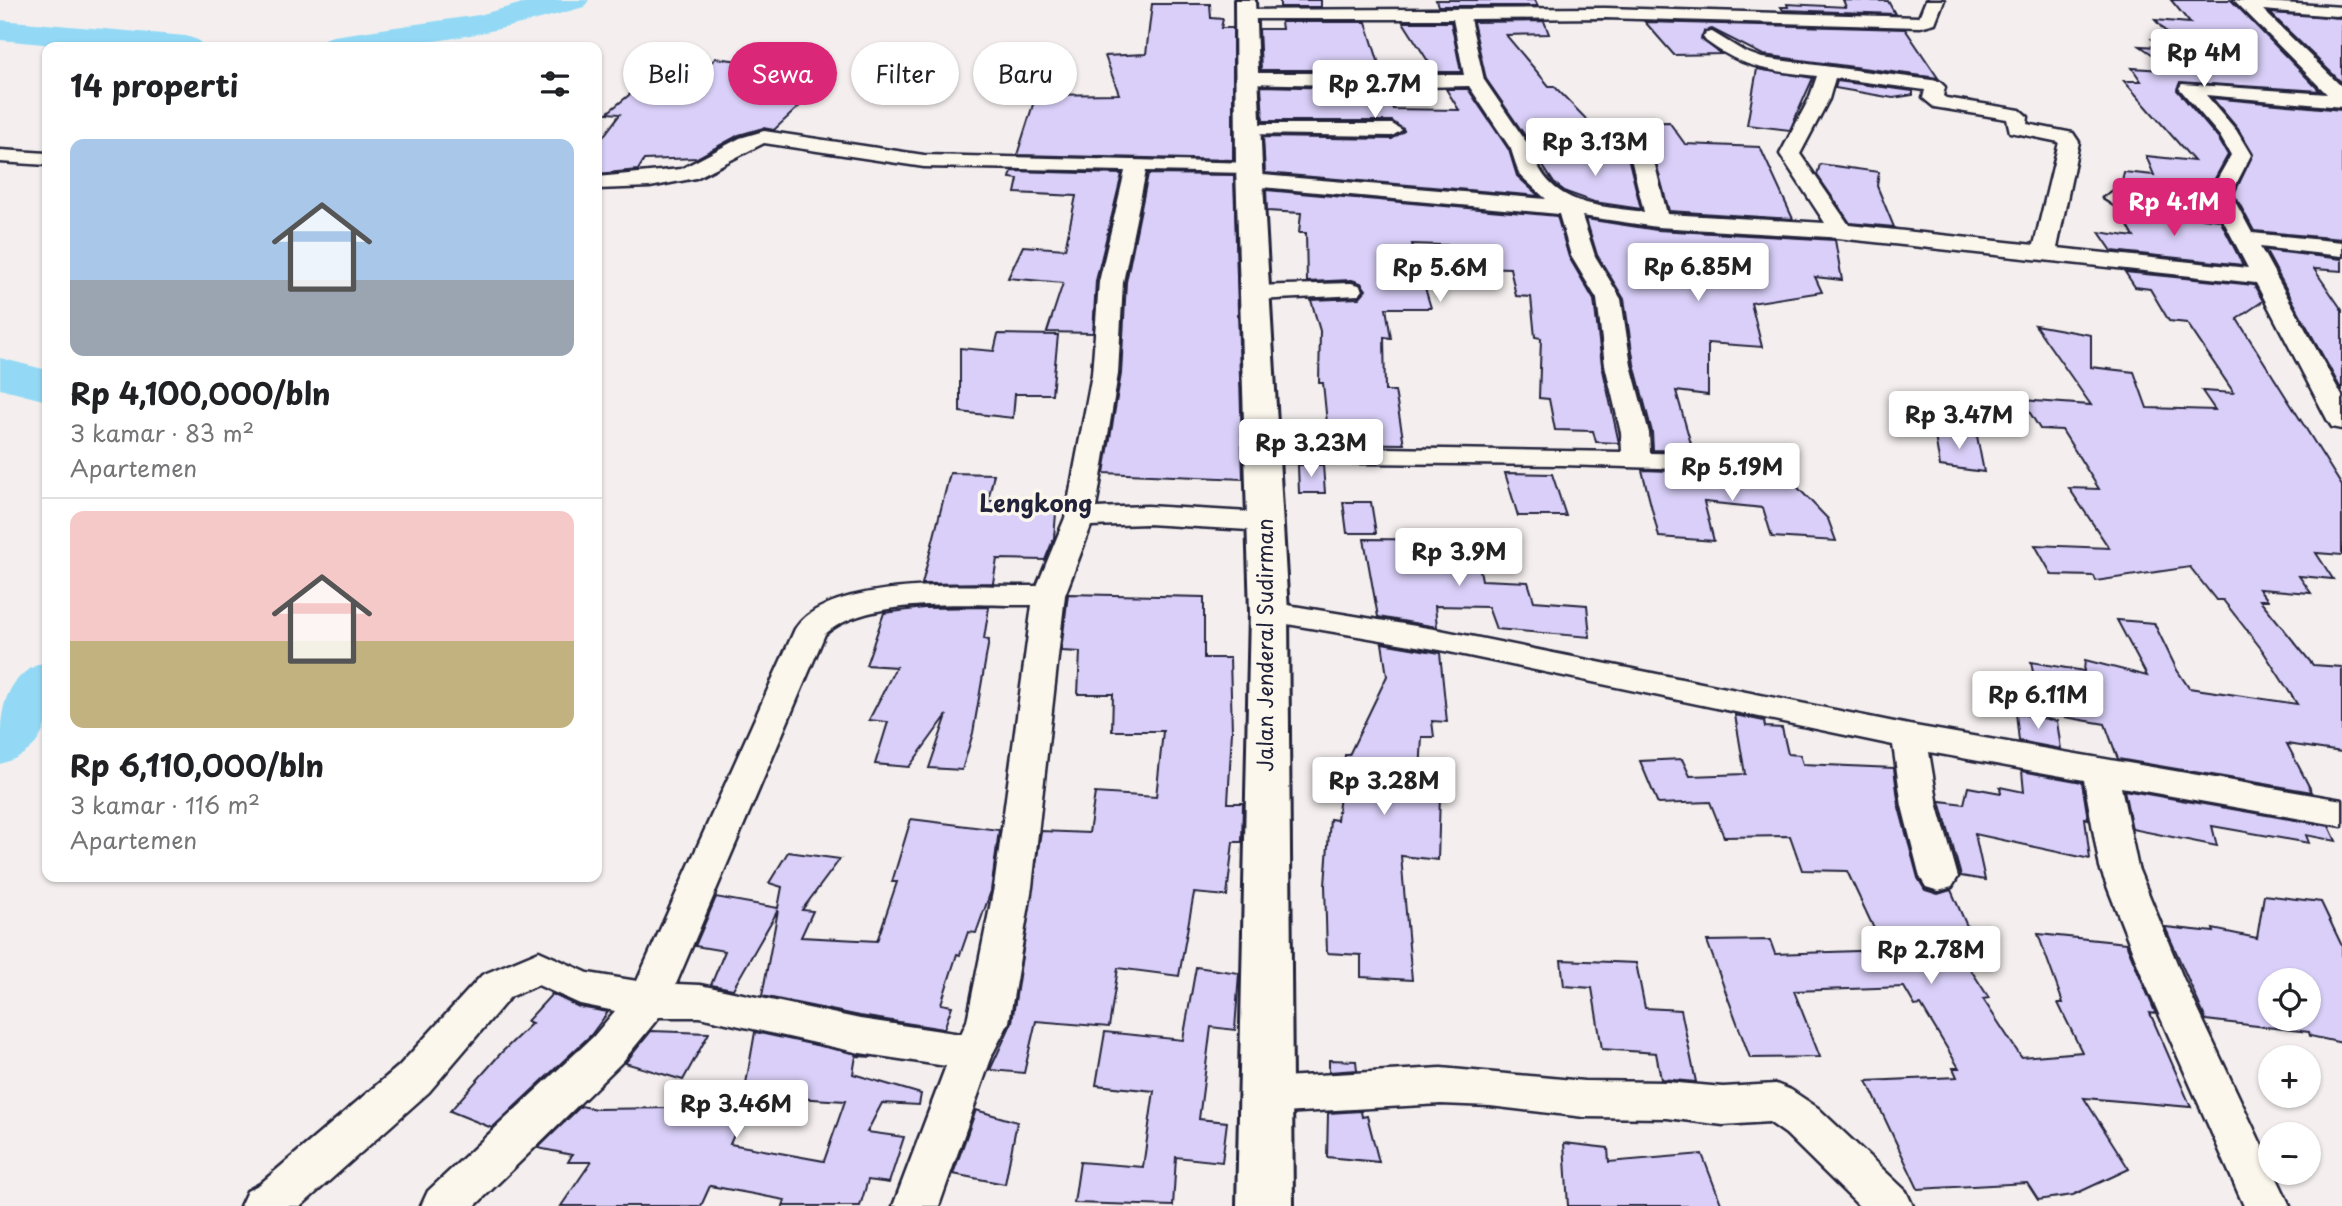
<!DOCTYPE html>
<html lang="id">
<head>
<meta charset="utf-8">
<style>
	body { margin:0; font-family:"Playpen Sans",sans-serif; background:#f2f2f2; color:#202124; height:100vh; display:flex; flex-direction:column; font-size:26px; white-space:nowrap }
	* { box-sizing:border-box; margin:0 }
	p { font-size:23px; color:#757577 }
	.icon { flex:none; width:38px; height:38px; fill:none; stroke:currentColor; stroke-width:2; stroke-linecap:round; stroke-linejoin:round }
	.map { position:relative; flex:1; overflow:hidden }
	.sheet { position:absolute; left:42px; top:42px; width:560px; height:840px; display:flex; flex-direction:column; background:#fff; border-radius:14px; box-shadow:0 2px 5px #0004 }
	.sheet>* { flex:none }
	.top-card { position:absolute; left:623px; top:42px; width:665px; height:63px; display:flex; gap:14px }
	.fabs { position:absolute; left:2258px; top:968px; display:grid; gap:14px }
	.fabs a { display:grid; place-items:center; width:63px; height:63px; border-radius:50%; background:#fff; box-shadow:0 2px 5px #0004; font-size:35px }
	.price { position:absolute; translate:-50% -60px; padding:0 16px; border-radius:7px; background:#fff; color:#222; font-size:23px; line-height:46px; filter:drop-shadow(0 2px 4px #0008) }
	.price::after { content:''; position:absolute; left:50%; top:42px; width:21px; height:16px; margin-left:-10px; background:inherit; clip-path:polygon(0 0,100% 0,50% 100%) }
	.price.selected { background:#db2777; color:#fff }
	ul { padding:0; list-style:none }
	li { display:grid; align-content:center; gap:14px; height:371px; padding:0 28px }
	li+li { border-top:2px solid #e0e0e0 }
	li span { display:grid; place-items:center; height:217px; border-radius:14px; color:#555 }
	li>.icon { margin-inline-start:auto }
	span .icon { width:126px; height:126px; fill:#fffc; stroke-width:1 }
	li b { font-size:30px }
	h2 { display:flex; justify-content:space-between; align-items:center; height:84px; padding:0 28px; font-size:30px }
	.chip { padding:0 24px; border-radius:32px; background:#fff; box-shadow:0 2px 5px #0004; font-size:24px; line-height:63px }
	.chip.selected { background:#db2777; color:#fff }
	.map>svg:first-child { display:block }
</style>
</head>
<body>
<div class="map">
<svg width="2342" height="1206" viewBox="0 0 2342 1206">
	<rect width="100%" height="100%" fill="#f4efee"/>
	<filter id="ink" filterUnits="userSpaceOnUse"><feTurbulence type="fractalNoise" baseFrequency=".0143" numOctaves="2"/><feDisplacementMap in="SourceGraphic" scale="14" xChannelSelector="R" yChannelSelector="G"/><feConvolveMatrix kernelMatrix="1 2 1 2 8 2 1 2 1" color-interpolation-filters="sRGB"/></filter>
	<g filter="url(#ink)">
		<g fill="none" stroke-linecap="round" stroke-linejoin="round">
			<g fill="#93d9f5" fill-rule="evenodd">
				<path d="M534 0H589L584 7C491 33 413 52 315 47L321 40 333 36 479 15Z"/>
				<path d="M0 20 186 36 198 40 204 47H75L0 40Z"/>
				<path d="M0 358 47 370V401L0 389Z"/>
				<path d="M47 661C49 710 56 748 0 764 0 715 0 677 47 661Z"/>
			</g>
		</g>
		<g fill="#d9cff8" stroke="#22223b" stroke-width="2" fill-rule="evenodd">
			<rect x="1280" y="0" width="41" height="7"/>
			<path d="M1436 0H1535L1538 6H1438Z"/>
			<path d="M1843 0 1888 1 1895 14 1783 10 1781 7H1788L1787 4 1846 7Z"/>
			<path d="M2171 0H2231L2320 91 2180 82 2177 90 2218 138 2228 155 2207 193 2209 200 2120 189 2124 172 2154 175 2146 156 2194 161 2124 81H2141L2132 68 2177 71 2140 46 2160 47 2152 39 2173 40 2155 20 2190 23Z"/>
			<path d="M1152 4H1210L1211 18 1223 19 1221 28H1233V160L1017 155 1036 95 1119 94 1105 56 1146 54Z"/>
			<path d="M2270 13 2342 18V83Z"/>
			<path d="M1544 21 1549 34 1506 35 1549 86H1554L1590 123 1669 122 1685 144 1760 147 1793 219 1669 211 1648 134 1528 140 1486 79 1473 22Z"/>
			<path d="M1281 22H1366L1393 109 1459 110 1446 89H1468L1509 150 1517 176 1539 196 1265 173 1263 137 1392 139 1404 131 1392 121H1263L1261 86 1338 88 1349 80 1338 70H1261L1259 29H1282Z"/>
			<path d="M1403 22H1451L1461 72H1435Z"/>
			<path d="M1645 22 1905 29 1938 78 1763 55 1712 29 1704 31 1701 39 1721 54 1674 55Z"/>
			<path d="M716 58 835 73 774 130 763 128 739 135 697 158 644 160 638 170 597 174V145L620 114 607 113 650 78 675 80 693 65 707 66Z"/>
			<path d="M1757 69 1813 78 1790 130 1747 125Z"/>
			<path d="M1837 81 1913 91V95L1893 98 1835 88Z"/>
			<path d="M2212 98 2342 110V239L2254 231 2234 194 2253 154 2238 129Z"/>
			<path d="M1627 153 1641 209 1594 202 1566 192 1554 183 1537 157Z"/>
			<path d="M1820 164 1879 172 1877 186 1894 227 1850 223 1817 175Z"/>
			<path d="M1012 171 1122 174 1096 281 1093 333 1047 332 1063 283 1008 278 1023 246 1065 249 1076 196 1015 193 1018 179 1010 178Z"/>
			<path d="M1148 174 1234 175 1243 479 1104 473 1121 374 1126 282Z"/>
			<path d="M1266 190 1557 216 1569 257 1594 300 1602 365 1619 443 1596 442 1593 431 1555 430 1549 399 1539 398 1541 338 1535 337 1531 297 1516 296 1510 268 1475 267 1471 246 1412 244 1431 308H1386L1391 338 1384 337 1385 391H1395L1404 444 1329 443 1323 383H1319L1320 331 1311 300 1359 298 1366 290 1361 283 1352 280 1307 282 1306 233H1299L1301 213 1267 211Z"/>
			<path d="M2118 208 2220 220 2243 265 2112 251 2099 232 2134 237Z"/>
			<path d="M1586 219 1657 230 1835 240 1842 280 1815 277 1822 292 1751 303 1762 347 1708 343V395L1676 391 1693 451 1653 450 1652 432 1634 364 1624 299 1597 255Z"/>
			<path d="M2265 250 2342 259V271L2314 269 2342 310V391Z"/>
			<path d="M2125 272 2254 285 2263 301 2237 319 2342 486V555L2316 553 2333 579 2299 576 2311 593 2259 589 2268 600H2260L2313 665 2342 667V752L2287 744 2312 792 2118 759 2105 724 2041 713 2031 662 2084 671 2085 660 2147 676 2117 620 2154 623 2177 670 2189 688 2297 704 2263 651 2223 600H2216L2190 567 2096 581 2094 576 2052 575 2035 545 2109 548 2069 488 2099 489 2062 430 2040 429 2022 400 2091 405 2035 325 2091 335V367L2134 372 2147 408 2215 410 2202 391 2234 393 2187 323 2169 321 2150 289 2135 287Z"/>
			<path d="M998 334 1058 335 1052 394H1015L1013 418 960 412V348L994 351Z"/>
			<path d="M1934 430 1977 436 1984 472 1940 466Z"/>
			<path d="M1298 465H1323L1325 493H1299Z"/>
			<path d="M1779 468 1828 519 1836 541 1772 537 1763 508 1704 502 1714 541 1659 537 1642 470 1755 474Z"/>
			<path d="M950 473 994 474 988 501H1057L1054 538 1045 560 997 559 993 583 922 584Z"/>
			<path d="M1505 473 1552 474 1566 516H1518Z"/>
			<path d="M1343 502H1371L1376 533H1347Z"/>
			<path d="M1364 539 1474 540 1482 580 1528 582 1534 601 1587 605 1590 637 1496 629 1488 607 1435 606 1437 627 1378 617Z"/>
			<path d="M1068 594 1204 597V658H1230L1232 731 1228 803H1243L1242 842H1233L1227 896 1194 893 1179 976 1118 968 1109 1027 1036 1021 1024 1073 990 1070 1012 1022 1041 831 1089 833 1095 793 1156 797 1163 731H1112L1113 694H1078L1080 652 1061 651Z"/>
			<path d="M989 607 984 639 989 640 973 733 962 770 929 768 947 715 909 767 875 764 888 722 869 720 896 667 866 665 884 613 924 608Z"/>
			<path d="M1382 643 1440 653 1447 722 1432 721 1434 737H1422L1419 792 1440 795 1438 860 1401 856 1412 980 1361 977V955L1327 953 1325 885 1330 819 1337 820 1345 755H1349L1387 676Z"/>
			<path d="M2016 713 2057 721 2061 749 2019 741Z"/>
			<path d="M1735 715 1764 721 1765 727 1782 728 1788 754 1800 755 1803 764 1894 768 1899 807 1918 878 1925 890 1938 894 1951 890 1974 942H1953L1989 998 1983 999 2021 1057 2082 1052 2058 1003H2063L2038 934 2126 943 2156 1014 2150 1013 2191 1107 2084 1098 2129 1169 2073 1195 2038 1200 2027 1183 1918 1189 1867 1081 1957 1077 1953 1068H1959L1921 1005 1915 1006 1904 987 1794 991 1820 1057 1750 1058 1707 941 1770 940 1775 954 1884 950 1847 871 1802 870 1790 836 1724 837 1710 802 1658 804 1640 761 1682 759 1690 776 1745 774Z"/>
			<path d="M2022 771 2082 782 2088 819 2085 818 2090 859 1975 834 1985 880 1961 876 1940 801 1964 804 1968 787 2001 793 2000 787 2024 792Z"/>
			<path d="M2124 790 2329 826 2336 841 2306 835 2309 843 2212 826 2217 846 2132 829Z"/>
			<path d="M911 819 999 830 991 891 976 933 968 932 960 955 957 954 941 1004 952 1006 944 1029 860 1016 762 996 778 910 733 989 711 985 725 951 695 946 716 897 778 908 782 887 769 883 788 852 840 859 802 910 813 911 801 937 877 941 897 882H892Z"/>
			<path d="M2264 895 2321 902 2342 946V1043L2310 1036 2309 1032 2206 1020 2165 927 2214 932 2213 929 2257 938ZM2270 980H2308V1018H2270Z"/>
			<path d="M1561 960 1636 963 1645 1008 1681 1010 1696 1082 1661 1079 1656 1053 1602 1049 1592 988 1564 986Z"/>
			<path d="M1196 967 1239 973 1235 1030 1211 1027 1199 1119 1227 1122 1222 1162 1176 1157 1173 1206 1074 1203 1080 1162 1143 1167 1154 1091 1096 1085 1105 1032 1183 1040Z"/>
			<path d="M552 994 579 1007 608 1012 591 1035 492 1128 450 1111 501 1053 532 1023 527 1021Z"/>
			<path d="M651 1031 709 1033 683 1080 625 1063Z"/>
			<path d="M755 1032 872 1057 856 1056 853 1074 921 1094 919 1105 882 1103 867 1132 904 1137 889 1183 868 1180 860 1206H783L785 1200 710 1186 701 1206H561L591 1162H568L572 1155 538 1148 581 1106 596 1109 746 1107 730 1144 824 1161 845 1101 744 1095Z"/>
			<path d="M1329 1060 1356 1061 1357 1070 1329 1072Z"/>
			<path d="M976 1110 1017 1122 1005 1184 953 1174Z"/>
			<path d="M1361 1111 1362 1117 1367 1116 1379 1162 1327 1157 1328 1113Z"/>
			<path d="M1564 1143 1608 1148 1609 1162 1702 1154 1722 1206H1568Z"/>
		</g>
		<g fill="none" stroke-linecap="round" stroke-linejoin="round">
			<defs>
				<g id="minor">
					<path d="M1926 0H1944L1935 23 1920 27 1605 18 1470 19 1484 80 1527 143 1648 137 1667 214 1825 223 1780 154 1809 99 1817 76C1769 70 1746 70 1706 41L1703 37 1706 33 1712 32 1745 52 1762 58 1939 81 1945 87 1943 96 1946 98 2020 110 2028 117 2027 124 2073 133 2079 142 2057 248 2248 268 2222 218 2114 205 2103 198 2114 191 2214 203 2209 194 2231 155 2220 136 2179 88 2182 84 2327 94 2234 0 2342 7V15L2336 16 2263 10 2342 87V107L2206 95 2236 130 2251 155 2231 194 2252 233 2342 242V256L2260 247 2342 396V429L2332 427 2328 421 2256 283 1828 237 1657 227 1582 216 1595 256 1621 299 1631 365 1649 433 1650 453 1755 455 1765 457 1769 463 1765 469 1755 471 1563 465 1262 462 1252 460 1248 454 1252 448 1262 446 1622 452 1621 433 1605 365 1597 299 1571 256 1559 214 1251 186 1240 180 1251 174 1546 199 1519 174 1511 149 1469 86 1422 87 1413 81 1422 75H1464L1453 19H1245L1236 14 1239 10 1605 8 1919 17ZM1835 78 1925 90 1923 98 1934 107 2007 119 2010 132 2059 142 2034 245 1849 225 1800 154 1829 99ZM1629 150 1644 212C1596 205 1553 207 1533 155Z"/>
					<path d="M1248 73H1338L1347 79 1338 85 1241 83 1239 79Z"/>
					<path d="M1250 124H1392L1402 130 1392 136 1243 134 1240 130Z"/>
					<path d="M764 131 924 155 1256 163 1260 167 1249 173 1146 171 1123 282 1118 374 1096 508 1147 506 1266 513 1276 516 1281 522 1276 528 1266 531 1147 524 1091 526 1065 595 1032 887 1009 1022 993 1053 939 1206H893L946 1066 860 1053 700 1017H659L623 1061 475 1206H421L428 1191 593 1037 615 1011 580 1004 538 985 510 997 429 1092 301 1206H240L247 1191 260 1184 399 1066 482 975 539 951 588 973 637 981 795 629C830 575 977 587 1037 586L1065 518 1092 374 1099 282 1125 171 924 167 764 143 696 178 650 187 597 189V177L681 169 740 138ZM1032 605 994 887 967 1021 961 1034 860 1019 700 985 676 984 825 634C871 595 973 606 1032 605Z"/>
					<path d="M0 150 47 153V165L0 162Z"/>
					<path d="M1351 283 1359 285 1363 290 1359 295 1256 300 1247 298 1244 293 1247 288 1256 286Z"/>
					<path d="M1269 602 1440 630 1909 725 2342 800V826L2121 787 2138 868 2183 978 2270 1163V1172H2274L2290 1206H2244L2143 978 2100 868 2084 780 1929 752 1938 806 1958 877 1952 887 1939 891 1926 887 1920 877 1902 806 1893 745 1440 650 1258 619 1253 612 1258 605Z"/>
					<path d="M1441 1068 1584 1081 1667 1082 1723 1087 1776 1084 1791 1090 1818 1108 1906 1191 1913 1206H1859L1786 1134 1769 1122 1723 1125 1667 1118 1584 1117 1490 1106 1441 1104 1265 1114 1250 1109 1243 1096 1250 1083 1265 1078Z"/>
				</g>
				<path id="secondary" d="M1235 0H1255L1262 167 1288 612 1293 1206H1237L1250 612 1236 167Z"/>
			</defs>
			<use href="#minor" stroke="#22223b" stroke-width="5"/>
			<use href="#secondary" stroke="#22223b" stroke-width="6"/>
			<use href="#minor" fill="#fbf7ec" fill-rule="evenodd"/>
			<use href="#secondary" fill="#fbf7ec" fill-rule="evenodd"/>
		</g>
	</g>
	<g text-anchor="middle" stroke-width="7" stroke-linejoin="round" paint-order="stroke">
		<g font-size="21" fill="#22223b" stroke="#fbf7ec">
			<text transform="translate(1266 645) rotate(-90)" y="7">Jalan Jenderal Sudirman</text>
		</g>
		<g font-size="24" font-weight="bold" fill="#22223b" stroke="#fbf7ec">
			<text x="1036" y="512">Lengkong</text>
		</g>
	</g>
</svg>
<div class="fabs">
<a><svg class="icon" aria-label="locate" viewBox="0 0 24 24"><circle cx="12" cy="12" r="6"/><path d="M12 2v4M12 18v4M2 12h4M18 12h4"/></svg></a>
<a>+</a>
<a>−</a>
</div>
<b class="price" style="left:2204px;top:89px">Rp 4M</b>
<b class="price" style="left:1375px;top:120px">Rp 2.7M</b>
<b class="price" style="left:1595px;top:178px">Rp 3.13M</b>
<b class="price selected" style="left:2174px;top:238px">Rp 4.1M</b>
<b class="price" style="left:1698px;top:303px">Rp 6.85M</b>
<b class="price" style="left:1440px;top:304px">Rp 5.6M</b>
<b class="price" style="left:1959px;top:451px">Rp 3.47M</b>
<b class="price" style="left:1311px;top:479px">Rp 3.23M</b>
<b class="price" style="left:1732px;top:503px">Rp 5.19M</b>
<b class="price" style="left:1459px;top:588px">Rp 3.9M</b>
<b class="price" style="left:2038px;top:731px">Rp 6.11M</b>
<b class="price" style="left:1384px;top:817px">Rp 3.28M</b>
<b class="price" style="left:1931px;top:986px">Rp 2.78M</b>
<b class="price" style="left:736px;top:1140px">Rp 3.46M</b>
<div class="top-card">
<a class="chip">Beli</a>
<a class="chip selected">Sewa</a>
<a class="chip">Filter</a>
<a class="chip">Baru</a>
</div>
<section class="sheet">
<h2>14 properti<svg class="icon" aria-label="filters" viewBox="0 0 24 24"><path d="M4 7h16M4 17h16"/><circle cx="9" cy="7" r="2"/><circle cx="15" cy="17" r="2"/></svg></h2>
<ul>
<li><span style="background:linear-gradient(#a9c7e8 65%,#9aa5b1 0)"><svg class="icon" aria-label="home" viewBox="0 0 24 24"><path d="M3 11l9-7 9 7M6 9v11h12V9"/></svg></span><div><b>Rp 4,100,000/bln</b><p>3 kamar · 83 m²</p><p>Apartemen</p></div></li>
<li><span style="background:linear-gradient(#f6c9c9 60%,#c2b280 0)"><svg class="icon" aria-label="home" viewBox="0 0 24 24"><path d="M3 11l9-7 9 7M6 9v11h12V9"/></svg></span><div><b>Rp 6,110,000/bln</b><p>3 kamar · 116 m²</p><p>Apartemen</p></div></li>
</ul>
</section>
</div>
</body>
</html>
